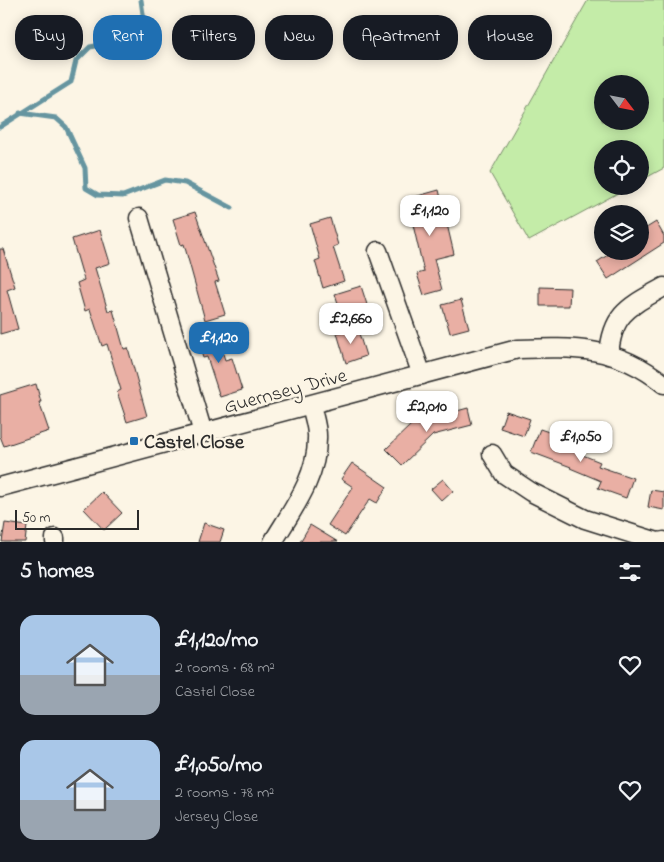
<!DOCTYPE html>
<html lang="en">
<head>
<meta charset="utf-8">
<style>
	body { margin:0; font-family:"Indie Flower",sans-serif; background:#20242c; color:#f1f3f6; height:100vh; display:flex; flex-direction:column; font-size:19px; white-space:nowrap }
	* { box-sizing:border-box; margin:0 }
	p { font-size:16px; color:#9ea1a6 }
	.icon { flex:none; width:28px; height:28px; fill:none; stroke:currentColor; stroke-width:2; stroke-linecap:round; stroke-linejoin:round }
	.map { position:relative; height:542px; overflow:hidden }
	.drawer { display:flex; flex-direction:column; background:#171b24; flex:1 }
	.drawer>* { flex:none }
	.hud { position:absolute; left:15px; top:15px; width:635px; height:45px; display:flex; gap:10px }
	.needle { width:32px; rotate:122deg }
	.tools { position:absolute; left:594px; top:75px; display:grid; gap:10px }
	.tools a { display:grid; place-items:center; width:55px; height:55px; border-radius:50%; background:#171b24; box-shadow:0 2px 12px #0003; font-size:25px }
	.scale { position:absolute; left:15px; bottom:12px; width:124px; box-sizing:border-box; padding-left:5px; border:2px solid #2b2b2b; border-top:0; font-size:14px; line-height:18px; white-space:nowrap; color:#2b2b2b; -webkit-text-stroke:4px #fcf5e5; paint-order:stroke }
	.price { position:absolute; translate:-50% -42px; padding:0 11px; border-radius:10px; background:#fff; color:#222; font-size:16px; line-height:32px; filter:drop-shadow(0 1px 2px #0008) }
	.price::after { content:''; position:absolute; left:50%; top:30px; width:15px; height:11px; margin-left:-8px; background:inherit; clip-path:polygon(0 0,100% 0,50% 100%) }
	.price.selected { background:#1f6fb2; color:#fff }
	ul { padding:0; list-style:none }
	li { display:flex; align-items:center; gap:15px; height:125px; padding:0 20px }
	li span { display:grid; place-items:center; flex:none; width:140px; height:100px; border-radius:15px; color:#555 }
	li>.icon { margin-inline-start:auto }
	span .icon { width:60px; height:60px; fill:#fffc; stroke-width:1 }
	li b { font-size:21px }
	h2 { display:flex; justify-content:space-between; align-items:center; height:60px; padding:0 20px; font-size:21px }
	.tag { padding:0 18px; border-radius:20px; background:#171b24; box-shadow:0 2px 12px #0003; font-size:18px; line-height:45px }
	.tag.selected { background:#1f6fb2; color:#fff }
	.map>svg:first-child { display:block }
</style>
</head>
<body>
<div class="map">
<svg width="664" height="542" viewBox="0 0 664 542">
	<rect width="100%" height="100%" fill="#fcf5e5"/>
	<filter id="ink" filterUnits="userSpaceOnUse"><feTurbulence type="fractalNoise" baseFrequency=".02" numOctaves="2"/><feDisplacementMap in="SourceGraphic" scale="10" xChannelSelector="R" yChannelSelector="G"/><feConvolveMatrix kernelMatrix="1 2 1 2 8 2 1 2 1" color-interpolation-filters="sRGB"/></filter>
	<g filter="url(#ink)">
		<path fill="#c4eca8" stroke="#788c6a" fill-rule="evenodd" d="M588 0H664V168L640 181V149H602V186H631L529 241 490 173ZM602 84H640V121H602Z"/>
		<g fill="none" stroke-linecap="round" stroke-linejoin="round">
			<g stroke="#6695a0" stroke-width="5">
				<path d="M20 113 56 118 66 127 85 168 86 188 98 195 123 196 165 180 185 183 232 208"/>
				<path d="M0 127 71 82 76 61 90 47 135 39 145 28 141 0"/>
			</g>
		</g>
		<g fill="#e9afa4" stroke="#2b2b2b">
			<path d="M439 190 454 254 434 259 442 290 424 295 417 274 424 272 407 199Z"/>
			<path d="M195 212 219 281 215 282 225 314 205 320 184 244 181 245 173 219Z"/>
			<path d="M330 218 338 245 333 247 344 281 323 288 315 261 320 259 310 224Z"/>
			<path d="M656 222 664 236V243L608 279 597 262 614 251H640V232Z"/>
			<path d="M100 230 110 263 95 268 108 311 113 310 124 349 128 348 147 416 127 422 117 392 121 390 107 344 102 346 90 309 85 311 77 283 84 280 72 239Z"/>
			<path d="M0 249H3L15 287 7 290 18 329 0 334Z"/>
			<path d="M361 286 370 314 344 322 335 294Z"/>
			<path d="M540 287 570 288 569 306H540Z"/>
			<path d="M461 300 469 328 450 333 442 305Z"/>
			<path d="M357 327 366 356 346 363 337 333Z"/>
			<path d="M215 329 225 360 232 358 242 390 220 397 207 357 203 358 196 335Z"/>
			<path d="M36 384 41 402H39L49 431 4 446 0 436V395Z"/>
			<path d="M468 408 472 425 433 435 402 465 386 449 413 423Z"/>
			<path d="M506 411 530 419 524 436 500 428Z"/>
			<path d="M540 429 566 438 563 447 600 462 598 466 633 478 626 498 598 488 601 481 570 468 571 467 531 452Z"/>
			<path d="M352 463 387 487 377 503 370 499 345 536 328 525 353 487 341 479Z"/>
			<path d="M443 479 453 491 442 501 431 489Z"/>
			<path d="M651 490 664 492V510L648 507Z"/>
			<path d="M102 492 122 513 104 530 84 509Z"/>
			<path d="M5 523 27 526 25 542H2Z"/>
			<path d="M204 523 224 530 220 542H198Z"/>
			<path d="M310 525 338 542H300Z"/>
		</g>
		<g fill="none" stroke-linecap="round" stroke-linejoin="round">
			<defs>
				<g id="minor">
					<path d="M139 218 203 433"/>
					<path d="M378 251 422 375"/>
					<path d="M609 355C612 312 631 306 664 287"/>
					<path d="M492 454 504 474 531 492 585 519 658 542 664 541"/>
					<path d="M0 487 518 349C575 347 617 346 664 384"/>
					<path d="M55 542V538"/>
					<path d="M273 542C292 510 317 478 317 439 318 428 313 415 311 405"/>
				</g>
			</defs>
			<use href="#minor" stroke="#2b2b2b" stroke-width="21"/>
			<use href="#minor" stroke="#fcf5e5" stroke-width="18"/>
		</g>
	</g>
	<rect fill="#1f6fb2" stroke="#fcf5e5" stroke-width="2" x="129" y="436" width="10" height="10" rx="2.5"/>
	<g text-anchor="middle" stroke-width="5" stroke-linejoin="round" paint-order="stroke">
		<g font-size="20" fill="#2b2b2b" stroke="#fcf5e5">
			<text transform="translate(285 390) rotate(-15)" y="7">Guernsey Drive</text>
		</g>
		<g font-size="20" font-weight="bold" fill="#2b2b2b" stroke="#fcf5e5" text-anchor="start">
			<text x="144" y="448">Castel Close</text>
		</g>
	</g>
</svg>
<div class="tools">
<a><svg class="needle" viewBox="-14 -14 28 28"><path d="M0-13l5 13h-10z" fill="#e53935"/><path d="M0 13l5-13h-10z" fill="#9ea1a6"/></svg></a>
<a><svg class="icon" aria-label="locate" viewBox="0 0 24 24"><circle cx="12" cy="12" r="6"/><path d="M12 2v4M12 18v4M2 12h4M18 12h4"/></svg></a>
<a><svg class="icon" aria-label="layers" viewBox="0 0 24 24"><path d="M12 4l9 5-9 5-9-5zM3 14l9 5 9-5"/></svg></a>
</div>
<div class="scale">50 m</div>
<b class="price" style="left:430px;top:237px">£1,120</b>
<b class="price" style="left:351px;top:345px">£2,660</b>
<b class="price selected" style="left:219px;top:364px">£1,120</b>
<b class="price" style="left:427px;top:433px">£2,010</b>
<b class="price" style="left:581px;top:463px">£1,050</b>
<div class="hud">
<a class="tag">Buy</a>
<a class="tag selected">Rent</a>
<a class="tag">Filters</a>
<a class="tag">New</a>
<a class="tag">Apartment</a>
<a class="tag">House</a>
</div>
</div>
<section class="drawer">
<h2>5 homes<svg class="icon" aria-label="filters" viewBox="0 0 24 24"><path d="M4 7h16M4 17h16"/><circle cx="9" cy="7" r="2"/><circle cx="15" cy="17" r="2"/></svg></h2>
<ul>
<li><span style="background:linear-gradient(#a9c7e8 60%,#9aa5b1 0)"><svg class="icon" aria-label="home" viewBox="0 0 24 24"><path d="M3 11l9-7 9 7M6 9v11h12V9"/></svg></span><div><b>£1,120/mo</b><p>2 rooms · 68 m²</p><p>Castel Close</p></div><svg class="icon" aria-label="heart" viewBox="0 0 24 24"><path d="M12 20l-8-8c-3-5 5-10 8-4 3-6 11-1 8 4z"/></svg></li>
<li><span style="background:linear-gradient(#a9c7e8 60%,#9aa5b1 0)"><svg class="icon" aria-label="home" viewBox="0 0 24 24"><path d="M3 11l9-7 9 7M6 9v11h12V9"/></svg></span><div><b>£1,050/mo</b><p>2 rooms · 78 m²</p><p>Jersey Close</p></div><svg class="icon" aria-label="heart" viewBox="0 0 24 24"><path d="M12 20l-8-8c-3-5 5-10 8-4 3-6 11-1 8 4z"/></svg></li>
</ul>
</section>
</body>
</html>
